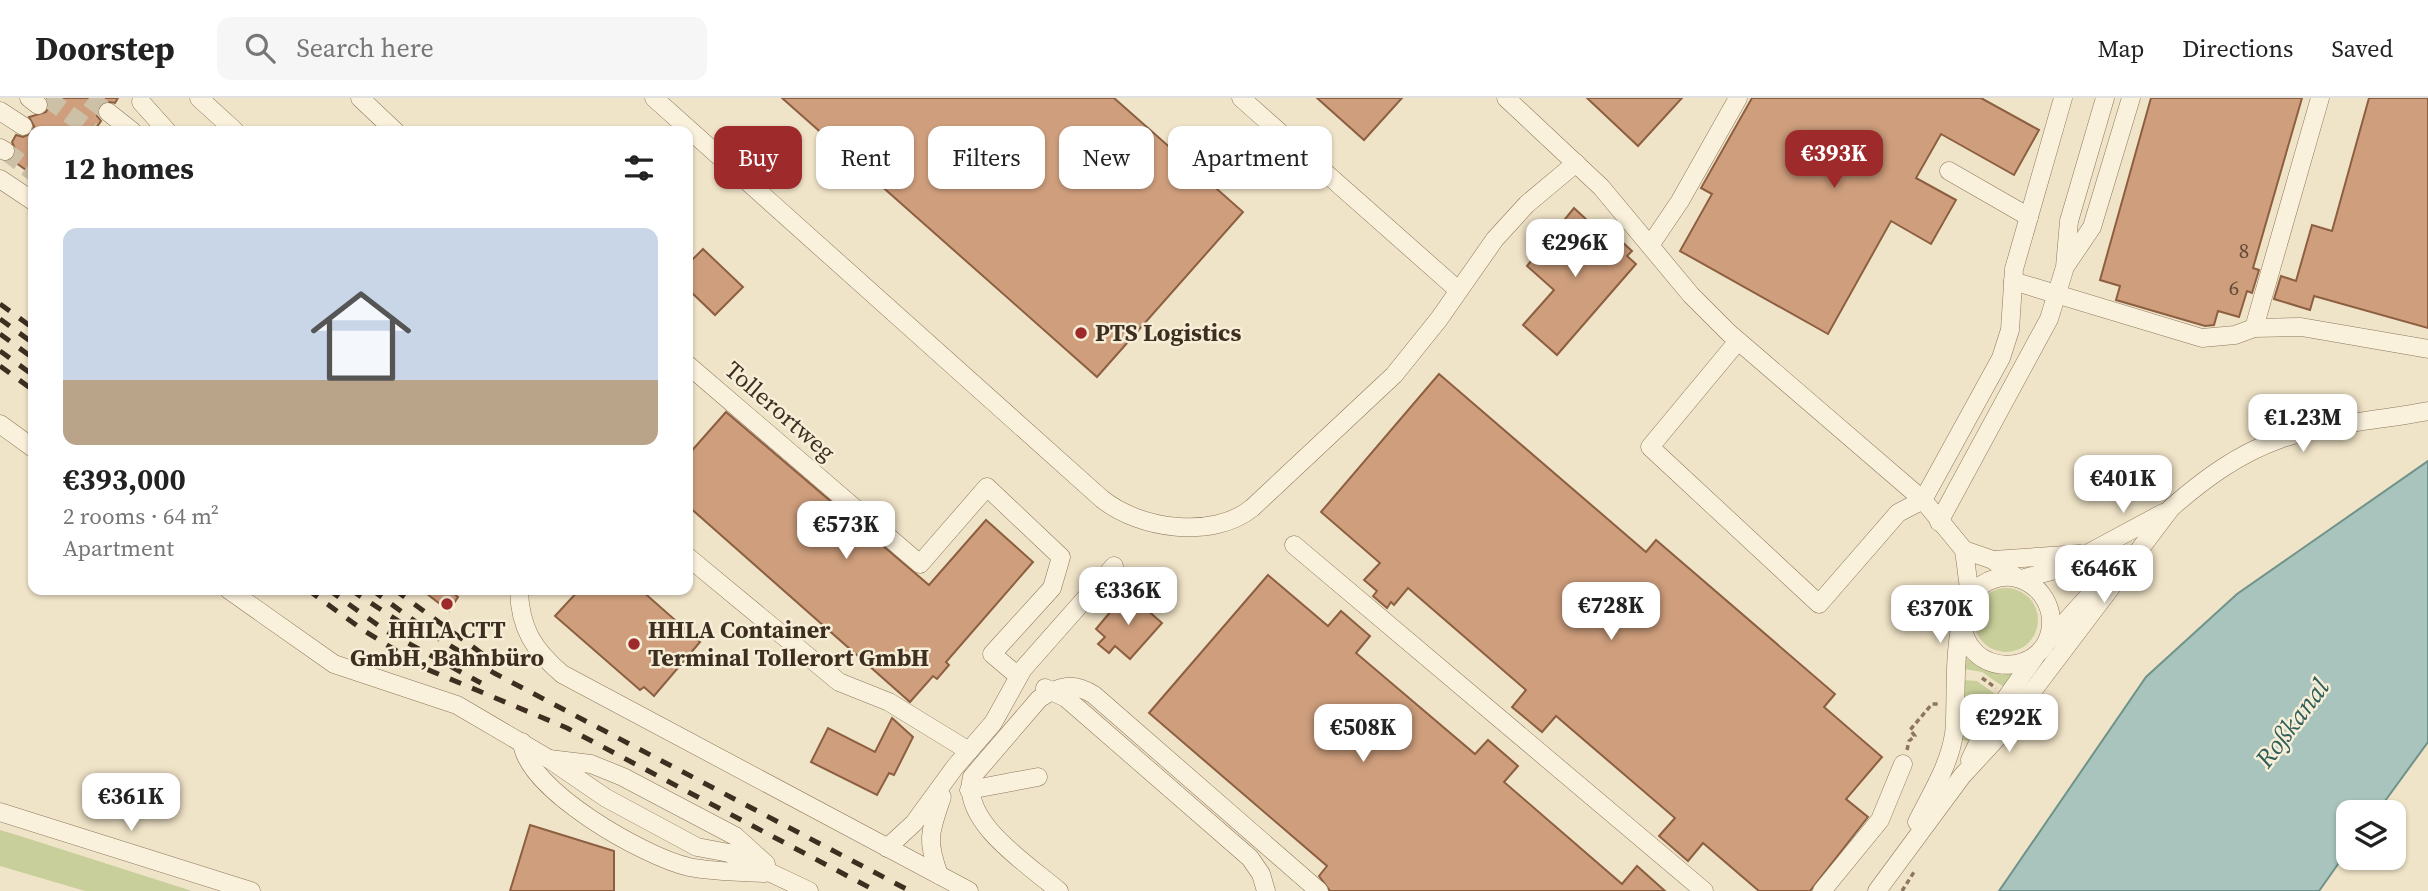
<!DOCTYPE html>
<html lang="en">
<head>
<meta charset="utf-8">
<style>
	body { margin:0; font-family:"Source Serif 4",serif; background:#f6f6f6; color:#222; height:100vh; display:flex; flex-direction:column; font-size:26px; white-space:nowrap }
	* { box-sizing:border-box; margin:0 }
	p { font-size:23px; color:#767676 }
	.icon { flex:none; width:38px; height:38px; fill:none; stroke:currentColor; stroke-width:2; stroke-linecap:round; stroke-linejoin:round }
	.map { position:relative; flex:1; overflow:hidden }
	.sheet { position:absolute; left:28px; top:28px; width:665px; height:469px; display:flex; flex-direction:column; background:#fff; border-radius:14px; box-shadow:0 2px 5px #0004 }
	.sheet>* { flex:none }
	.top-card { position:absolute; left:714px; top:28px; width:665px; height:63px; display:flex; gap:14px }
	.fabs { position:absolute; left:2336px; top:702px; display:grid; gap:14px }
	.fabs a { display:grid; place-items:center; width:70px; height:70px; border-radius:14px; background:#fff; box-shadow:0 2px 5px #0004; font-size:35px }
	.price { position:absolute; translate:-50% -60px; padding:0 16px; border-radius:14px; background:#fff; color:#222; font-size:23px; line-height:46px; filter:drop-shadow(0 2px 4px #0008) }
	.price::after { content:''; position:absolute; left:50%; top:42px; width:21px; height:16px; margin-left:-10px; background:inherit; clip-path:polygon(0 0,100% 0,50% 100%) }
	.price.selected { background:#9e2a2b; color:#fff }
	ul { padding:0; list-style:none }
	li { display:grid; align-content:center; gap:14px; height:371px; padding:0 35px }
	li span { display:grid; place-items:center; height:217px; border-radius:14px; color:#555 }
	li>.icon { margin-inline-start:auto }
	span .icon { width:126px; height:126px; fill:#fffc; stroke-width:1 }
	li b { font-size:30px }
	h2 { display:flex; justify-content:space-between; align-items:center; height:84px; padding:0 35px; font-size:30px }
	.chip { padding:0 24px; border-radius:14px; background:#fff; box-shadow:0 2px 5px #0004; font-size:24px; line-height:63px }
	.chip.selected { background:#9e2a2b; color:#fff }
	header { display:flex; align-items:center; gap:42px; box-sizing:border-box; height:98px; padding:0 35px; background:#fff; border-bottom:2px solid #e0e0e0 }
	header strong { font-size:33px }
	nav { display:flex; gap:38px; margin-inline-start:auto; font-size:24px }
	.search { width:490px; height:63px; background:#f6f6f6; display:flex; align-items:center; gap:18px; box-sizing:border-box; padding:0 24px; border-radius:14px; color:#767676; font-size:26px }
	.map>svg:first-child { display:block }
</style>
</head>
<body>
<header>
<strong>Doorstep</strong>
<div class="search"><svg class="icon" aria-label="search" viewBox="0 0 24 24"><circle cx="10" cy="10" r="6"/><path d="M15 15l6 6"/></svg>Search here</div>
<nav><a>Map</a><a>Directions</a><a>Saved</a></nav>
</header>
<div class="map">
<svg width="2428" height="793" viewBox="0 0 2428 793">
	<rect width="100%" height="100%" fill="#f0e4c8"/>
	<g fill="#c9cf9b">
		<path d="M2099 464 2104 468 2083 493 2073 476Z"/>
		<circle cx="2006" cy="522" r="32"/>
		<path d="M1966 560 1985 572 2014 576 2005 590 1982 574 1964 571Z"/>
		<path d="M1962 582 1977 583 1998 598 1968 643 1960 641Z"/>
		<path d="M0 732 17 737 192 793H85L0 768Z"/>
	</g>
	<path fill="#a9c4bc" stroke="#6f938a" stroke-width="2" d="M2428 363V644L2377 714H2348V752L2319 793H1999L2146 579 2237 496Z"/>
	<g fill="#cf9f7d" stroke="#8d5f41" stroke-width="2">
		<path d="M47 0H118L115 5 104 3 99 8 97 18 101 23 94 33H33V77L12 62 16 53 12 44 16 37 23 39 32 35 34 28 29 19 46 14 49 8Z"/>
		<path d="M782 0H1114L1243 114 1097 279Z"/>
		<path d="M1317 0H1402L1364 42Z"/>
		<path d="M1587 0H1682L1638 48Z"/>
		<path d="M1752 0H1981L2039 32 2014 77 1941 36 1916 80 1956 102 1931 146 1891 123 1828 236 1680 153 1712 96 1701 90Z"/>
		<path d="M2151 0H2302L2253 170 2259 172 2252 195 2247 193 2239 219 2218 213 2214 227 2205 228 2116 202 2120 188 2100 182Z"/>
		<path d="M2369 0H2428V230L2314 198 2310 212 2274 201 2281 178 2296 183 2312 127 2332 133Z"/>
		<path d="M1574 110 1604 138 1617 147 1621 143 1632 153 1627 158 1636 166 1557 257 1523 227 1554 192 1527 168Z"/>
		<path d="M703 151 743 189 715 217 688 191V166Z"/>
		<path d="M1439 276 1646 454 1656 442 1835 596 1824 609 1882 659 1846 701 1868 719 1810 793H1759L1703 745 1688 763 1659 738 1675 720 1556 618 1542 634 1512 609 1526 592 1408 490 1394 507 1391 504 1387 510 1373 498 1377 493 1364 482 1380 465 1321 414Z"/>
		<path d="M726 314 929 487 986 422 1033 464 946 564 949 567 937 581 933 578 910 604 688 408V357Z"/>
		<path d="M1268 477 1328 528 1341 513 1370 538 1356 555 1475 656 1488 642 1518 668 1504 684 1622 786 1637 768 1665 793H1330L1319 778 1327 768 1149 615Z"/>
		<path d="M422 492H449L458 499 449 513Z"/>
		<path d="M579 492H641L700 544 654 598 644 589 640 592 555 518Z"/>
		<path d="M1127 494 1162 525 1130 561 1115 548 1109 555 1098 546 1105 539 1096 531Z"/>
		<path d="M892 620 913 639 894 677 889 675 877 697 811 664 828 630 875 654Z"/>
		<path d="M530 727 614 753V793H510Z"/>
	</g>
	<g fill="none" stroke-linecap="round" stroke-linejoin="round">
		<g stroke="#ccc0a6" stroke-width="18" stroke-dasharray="18 9" stroke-linecap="butt">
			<path d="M47 0 92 33"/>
			<path d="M89 0 108 14"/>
			<path d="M5 53 33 74"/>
		</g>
		<defs>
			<g id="minor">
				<path d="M29 0 38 7"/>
				<path d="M199 0 235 33"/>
				<path d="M360 0 395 33"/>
				<path d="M654 0 1102 401C1139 431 1213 442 1252 410L1394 277 1439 221 1495 141 1527 106 1576 65"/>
				<path d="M1241 0 1458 192"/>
				<path d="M1506 0 1601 89 1691 197 1729 235 1923 402 1964 452 1993 462 2017 480"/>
				<path d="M141 4 167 33"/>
				<path d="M0 13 23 28"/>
				<path d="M108 14 132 33"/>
				<path d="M0 50 5 53"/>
				<path d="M1949 73 2029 119"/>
				<path d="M0 81 33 103"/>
				<path d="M1651 146 1680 103 1738 0"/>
				<path d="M2067 166 2092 129 2131 0"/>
				<path d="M2013 183 2202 240 2235 237 2254 230 2301 229 2428 251"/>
				<path d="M2254 230 2320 0"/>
				<path d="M1738 243 1650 349 1819 506 1898 415 1923 402 2001 260 2010 232 2014 171 2063 0"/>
				<path d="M688 267 920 466 987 389 1061 459 1052 490 992 556 1018 578"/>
				<path d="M0 326 33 350"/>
				<path d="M1939 424 2049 221 2065 169 2069 123 2105 0"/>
				<path d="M1294 447 1704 793"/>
				<path d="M1964 452 1970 498"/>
				<path d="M688 459 839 584 889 604 969 653"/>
				<path d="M1993 462 2080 456"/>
				<path d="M2021 481 2059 471 2163 415"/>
				<path d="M229 492 334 566 457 607 549 661 606 700 697 749 729 755 809 793"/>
				<path d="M519 492C520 530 533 551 562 576L969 793"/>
				<path d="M2048 543 2111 473"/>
				<path d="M1045 590 1066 600 1250 760 1261 776 1266 793"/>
				<path d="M522 644C526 692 645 759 689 769 714 774 740 774 765 775"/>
				<path d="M549 661 591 666 623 679 735 738 766 766"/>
				<path d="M1970 662 1985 630 2035 559"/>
				<path d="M969 692 1038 679"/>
				<path d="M0 714 251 793"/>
				<path d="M1917 724C1931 696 1949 668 1954 636 1959 595 1945 495 1994 481 2006 477 2019 479 2030 486 2042 493 2050 507 2051 521 2054 580 1963 584 1962 521"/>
				<path d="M887 750 914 725 955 669 993 625 1023 571 1114 468"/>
				<path d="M939 777C926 741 930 734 942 699"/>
				<path d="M1059 793C1029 767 960 724 972 679L1039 601C1059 587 1074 584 1094 597L1319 793"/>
				<path d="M1822 793 1880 722 1903 666"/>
				<path d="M1877 793 1962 678 1997 640 2171 410C2204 381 2238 356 2280 341 2324 326 2381 322 2428 313"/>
			</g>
		</defs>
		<use href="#minor" stroke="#8d765c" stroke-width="19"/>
		<g stroke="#8d765c" stroke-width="3.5" stroke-dasharray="5 3.5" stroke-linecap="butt">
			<path d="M1982 580 1996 590"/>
			<path d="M1907 652 1909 643 1915 638 1910 632 1932 606H1938"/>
			<path d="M1902 793 1914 774"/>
		</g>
		<use href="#minor" stroke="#faf1dc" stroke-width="18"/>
		<g stroke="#3d2e20" stroke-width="5" stroke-dasharray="12 12" stroke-linecap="butt">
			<path d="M0 206 33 230"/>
			<path d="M0 221 33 245"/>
			<path d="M0 236 33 260"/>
			<path d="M0 253 33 277"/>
			<path d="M0 268 33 292"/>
			<path d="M308 492 363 532 424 570 567 630 876 793"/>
			<path d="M329 492 386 533 481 585"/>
			<path d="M351 492 409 530"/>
			<path d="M372 492 438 540 494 575 910 793"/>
			<path d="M395 492 499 568"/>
		</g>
	</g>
	<g fill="#9e2a2b" stroke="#f7eed8" stroke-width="2.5">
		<circle cx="1081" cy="235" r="7"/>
		<circle cx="447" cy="506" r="7"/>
		<circle cx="634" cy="546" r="7"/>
	</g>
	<g text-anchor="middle" stroke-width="5" stroke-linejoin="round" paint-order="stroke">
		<g font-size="21" fill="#624a37">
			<text x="2244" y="160">8</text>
			<text x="2234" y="197">6</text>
		</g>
		<g font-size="24" font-weight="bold" fill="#3d2e20" stroke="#f7eed8" text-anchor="start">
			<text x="1095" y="243">PTS Logistics</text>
			<text x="447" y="540" text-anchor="middle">HHLA CTT<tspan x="447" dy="28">GmbH, Bahnbüro</tspan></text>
			<text x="648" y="540">HHLA Container<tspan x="648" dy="28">Terminal Tollerort GmbH</tspan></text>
		</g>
		<g font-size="24" fill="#3d2e20" stroke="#f7eed8">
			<text transform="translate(780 313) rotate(41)" y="8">Tollerortweg</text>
		</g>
		<g font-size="26" font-style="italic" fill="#2f5d5a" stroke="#f7eed8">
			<text transform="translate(2292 625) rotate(-53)" y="9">Roßkanal</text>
		</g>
	</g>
</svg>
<div class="fabs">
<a><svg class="icon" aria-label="layers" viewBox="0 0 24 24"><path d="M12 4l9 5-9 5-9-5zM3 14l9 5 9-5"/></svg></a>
</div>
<b class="price selected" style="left:1834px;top:92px">€393K</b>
<b class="price" style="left:1575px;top:181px">€296K</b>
<b class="price" style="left:2303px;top:356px">€1.23M</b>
<b class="price" style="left:2123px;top:417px">€401K</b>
<b class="price" style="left:846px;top:463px">€573K</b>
<b class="price" style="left:2104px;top:507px">€646K</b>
<b class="price" style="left:1128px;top:529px">€336K</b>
<b class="price" style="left:1611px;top:544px">€728K</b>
<b class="price" style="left:1940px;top:547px">€370K</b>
<b class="price" style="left:2009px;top:656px">€292K</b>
<b class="price" style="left:1363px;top:666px">€508K</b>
<b class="price" style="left:131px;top:735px">€361K</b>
<div class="top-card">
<a class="chip selected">Buy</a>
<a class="chip">Rent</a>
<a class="chip">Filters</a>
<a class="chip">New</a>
<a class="chip">Apartment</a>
</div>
<section class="sheet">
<h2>12 homes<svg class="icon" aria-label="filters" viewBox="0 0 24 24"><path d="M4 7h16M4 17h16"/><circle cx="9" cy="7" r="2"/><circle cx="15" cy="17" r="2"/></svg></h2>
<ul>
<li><span style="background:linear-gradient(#c9d6e8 70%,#b9a48a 0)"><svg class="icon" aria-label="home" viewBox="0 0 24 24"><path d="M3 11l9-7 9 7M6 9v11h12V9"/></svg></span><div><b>€393,000</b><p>2 rooms · 64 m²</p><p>Apartment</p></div></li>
</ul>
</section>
</div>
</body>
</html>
